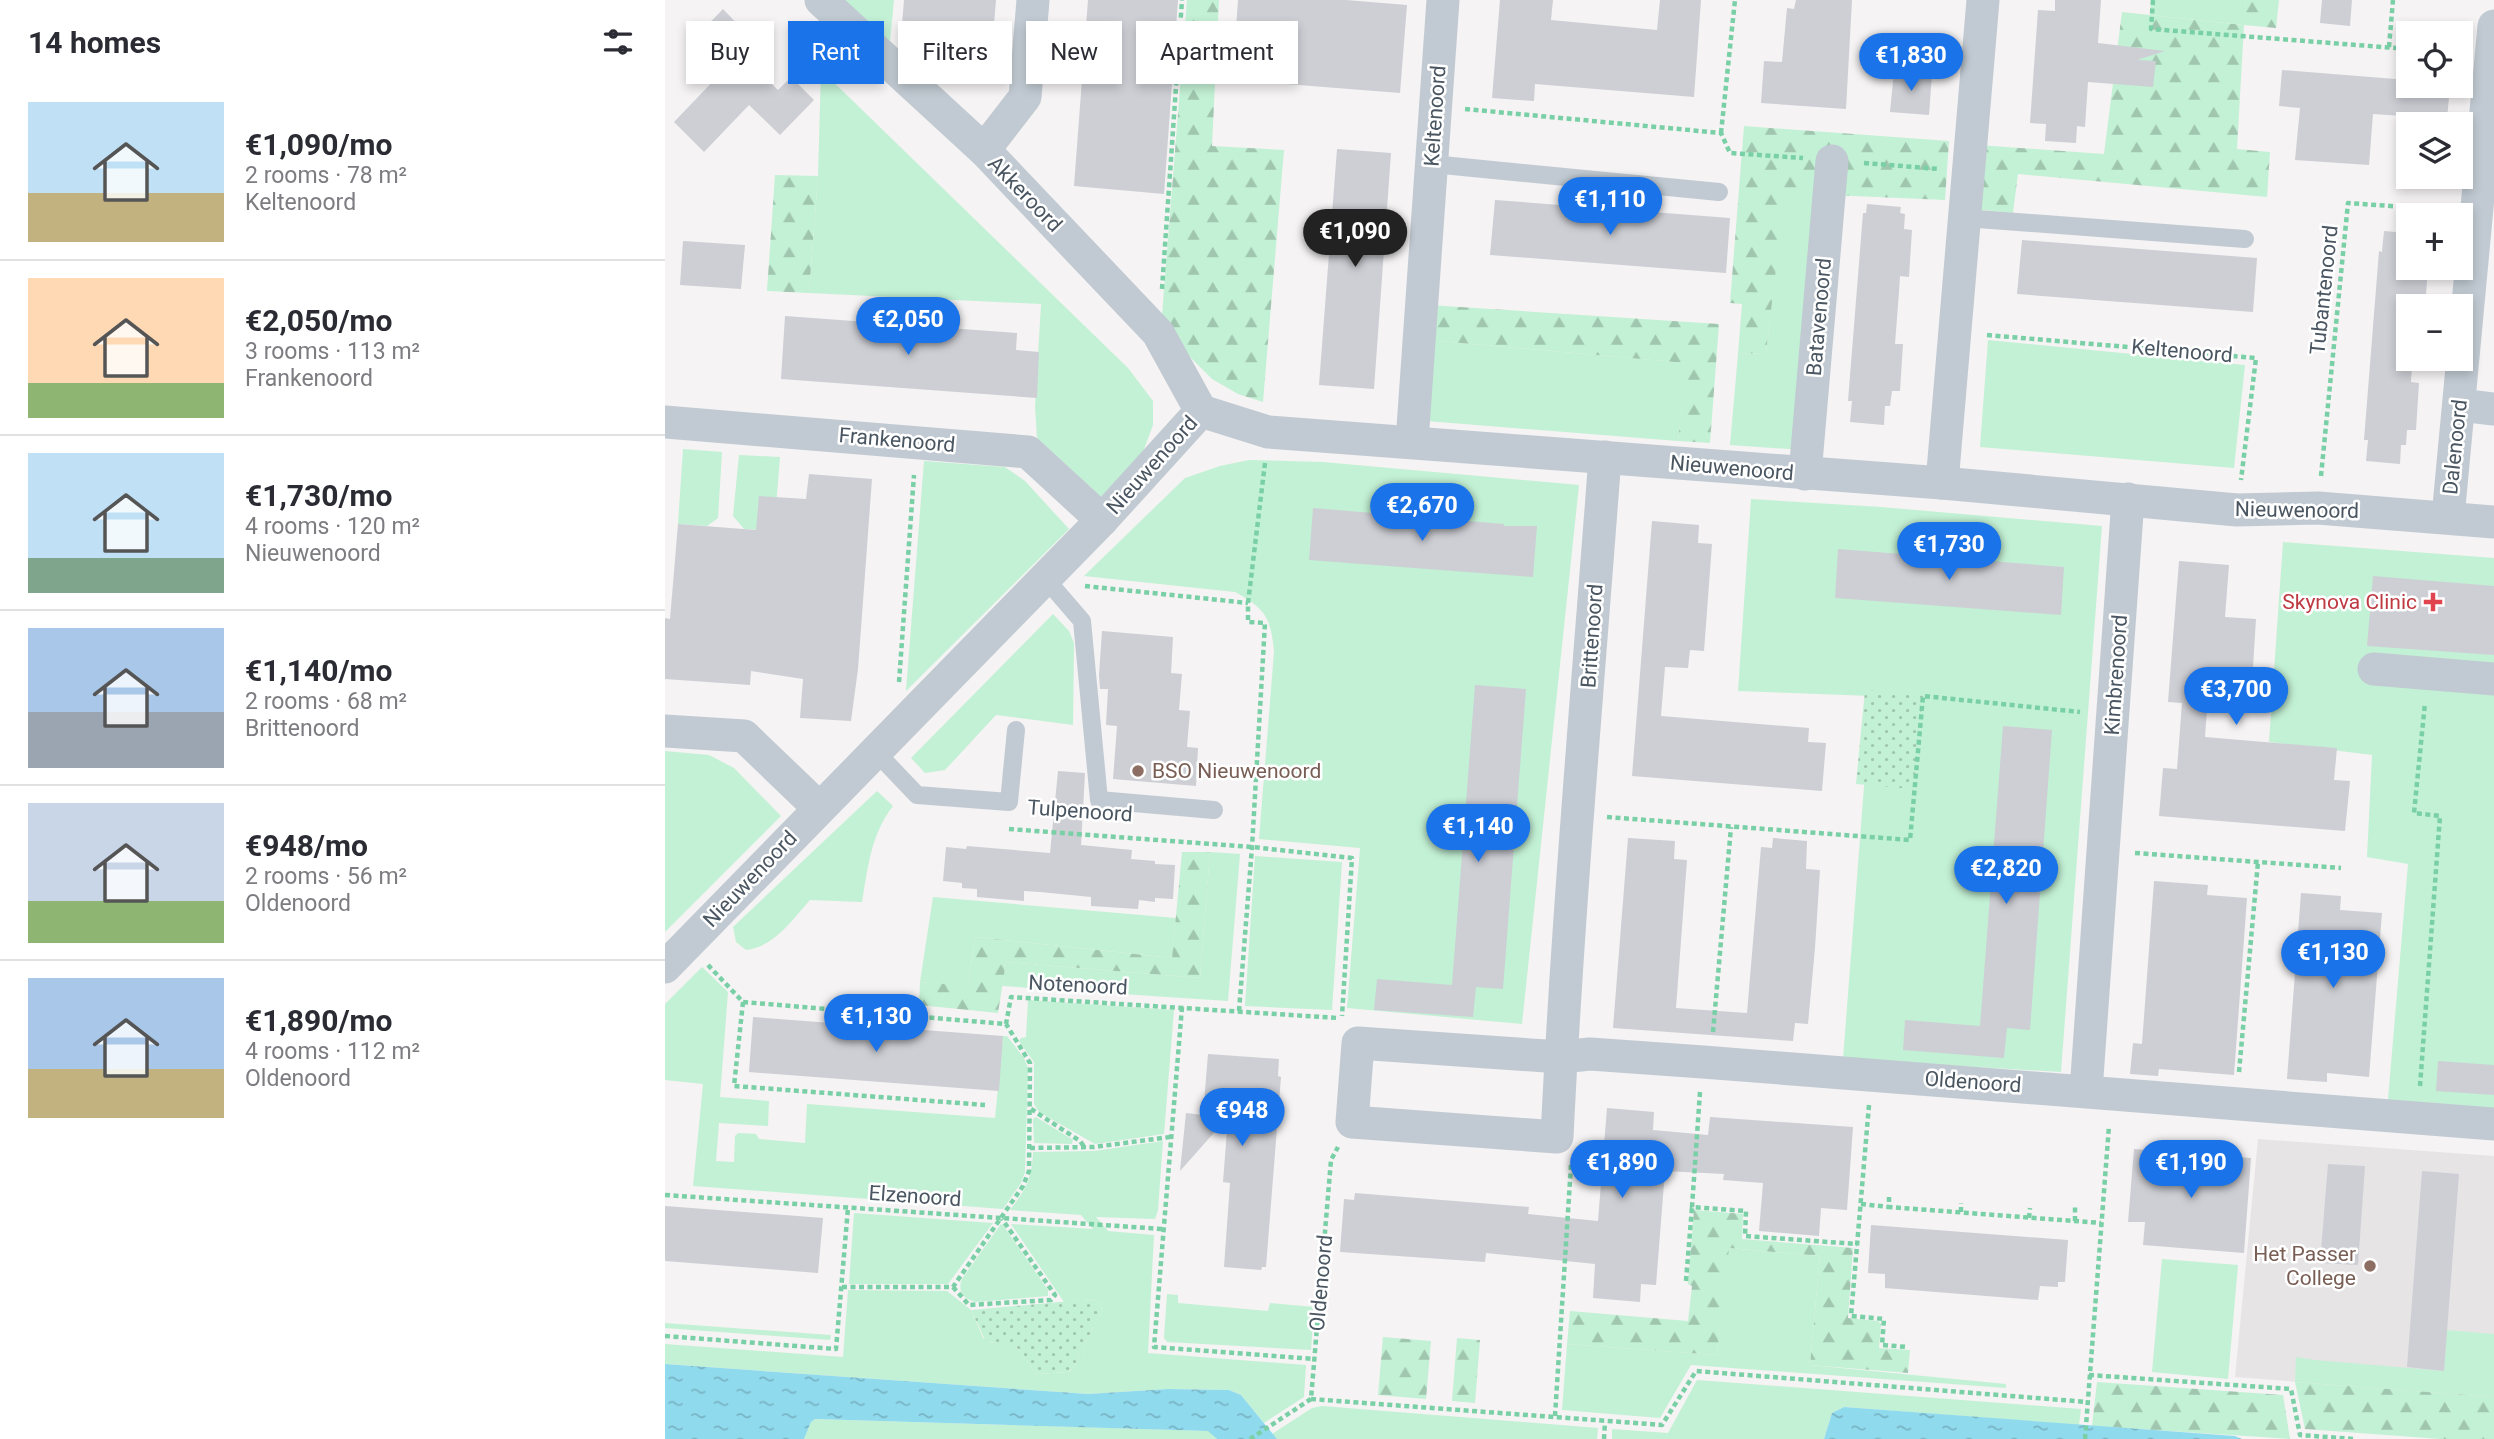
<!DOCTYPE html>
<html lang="en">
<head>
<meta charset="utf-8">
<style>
	body { margin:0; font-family:Roboto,sans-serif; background:#f7f7f7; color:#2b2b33; height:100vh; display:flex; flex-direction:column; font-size:26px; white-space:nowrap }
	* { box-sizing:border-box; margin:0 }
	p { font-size:23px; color:#7c7c81 }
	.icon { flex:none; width:38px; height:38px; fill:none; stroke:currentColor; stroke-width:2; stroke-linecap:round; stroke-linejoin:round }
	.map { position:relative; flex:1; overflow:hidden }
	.details { display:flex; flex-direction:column; background:#fff; width:665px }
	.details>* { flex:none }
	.top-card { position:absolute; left:21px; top:21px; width:665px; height:63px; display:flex; gap:14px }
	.tools { position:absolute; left:1731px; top:21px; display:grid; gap:14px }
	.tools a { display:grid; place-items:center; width:77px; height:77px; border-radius:0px; background:#fff; box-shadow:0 4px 10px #0003; font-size:35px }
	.price { position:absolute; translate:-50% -60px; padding:0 16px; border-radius:24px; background:#1a73e8; color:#fff; font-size:23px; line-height:46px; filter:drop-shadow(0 2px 4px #0008) }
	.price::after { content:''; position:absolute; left:50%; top:42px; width:21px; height:16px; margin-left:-10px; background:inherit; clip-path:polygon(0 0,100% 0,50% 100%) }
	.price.active { background:#222; color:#fff }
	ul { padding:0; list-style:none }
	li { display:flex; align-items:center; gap:21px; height:175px; padding:0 28px }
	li+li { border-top:2px solid #e1e1e2 }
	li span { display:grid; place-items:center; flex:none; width:196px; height:140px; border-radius:0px; color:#555 }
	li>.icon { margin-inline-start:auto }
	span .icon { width:84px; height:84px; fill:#fffc; stroke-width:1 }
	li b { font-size:30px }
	h2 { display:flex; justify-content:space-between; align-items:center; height:84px; padding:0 28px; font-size:30px }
	.pill { padding:0 24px; border-radius:0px; background:#fff; box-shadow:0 4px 10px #0003; font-size:24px; line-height:63px }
	.pill.active { background:#1a73e8; color:#fff }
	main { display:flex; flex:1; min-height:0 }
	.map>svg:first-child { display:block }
</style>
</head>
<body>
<main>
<section class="details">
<h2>14 homes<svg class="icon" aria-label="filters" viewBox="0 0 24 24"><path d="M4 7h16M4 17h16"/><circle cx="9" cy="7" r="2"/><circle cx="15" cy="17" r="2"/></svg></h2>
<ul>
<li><span style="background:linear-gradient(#bfe0f5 65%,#c2b280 0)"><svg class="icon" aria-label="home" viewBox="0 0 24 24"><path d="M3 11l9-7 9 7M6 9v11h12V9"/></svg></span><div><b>€1,090/mo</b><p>2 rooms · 78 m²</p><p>Keltenoord</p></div></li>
<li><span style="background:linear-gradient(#ffd9b3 75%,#8fb573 0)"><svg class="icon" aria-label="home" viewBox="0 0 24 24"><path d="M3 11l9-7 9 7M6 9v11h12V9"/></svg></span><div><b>€2,050/mo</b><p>3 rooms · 113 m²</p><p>Frankenoord</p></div></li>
<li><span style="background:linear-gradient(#bfe0f5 75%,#7fa58c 0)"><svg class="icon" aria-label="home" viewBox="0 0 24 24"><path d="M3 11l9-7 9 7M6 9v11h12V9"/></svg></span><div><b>€1,730/mo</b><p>4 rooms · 120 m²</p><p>Nieuwenoord</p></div></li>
<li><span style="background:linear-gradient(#a9c7e8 60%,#9aa5b1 0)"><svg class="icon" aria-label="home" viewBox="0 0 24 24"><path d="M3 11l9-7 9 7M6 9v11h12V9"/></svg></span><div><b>€1,140/mo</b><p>2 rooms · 68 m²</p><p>Brittenoord</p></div></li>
<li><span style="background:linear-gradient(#c9d6e8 70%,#8fb573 0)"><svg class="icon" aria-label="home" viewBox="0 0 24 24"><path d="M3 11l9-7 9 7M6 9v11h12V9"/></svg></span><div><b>€948/mo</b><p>2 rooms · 56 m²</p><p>Oldenoord</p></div></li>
<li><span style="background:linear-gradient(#a9c7e8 65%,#c2b280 0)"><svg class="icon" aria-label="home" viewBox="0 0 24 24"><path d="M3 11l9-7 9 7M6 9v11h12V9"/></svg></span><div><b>€1,890/mo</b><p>4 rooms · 112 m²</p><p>Oldenoord</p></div></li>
</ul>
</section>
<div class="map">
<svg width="1829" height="1439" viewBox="0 0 1829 1439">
	<defs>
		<pattern id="forest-firs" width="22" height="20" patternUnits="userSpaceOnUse" patternTransform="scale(1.75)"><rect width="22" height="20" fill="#c3f1d5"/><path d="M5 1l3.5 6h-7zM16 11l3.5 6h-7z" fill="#a0c6b0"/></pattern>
		<pattern id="park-dots" width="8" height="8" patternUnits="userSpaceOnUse" patternTransform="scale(1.75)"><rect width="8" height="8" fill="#c3f1d5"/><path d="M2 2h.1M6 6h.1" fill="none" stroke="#a0c6b0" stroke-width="1.8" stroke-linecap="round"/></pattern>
		<pattern id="water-ripples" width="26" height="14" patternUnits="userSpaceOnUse" patternTransform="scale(1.75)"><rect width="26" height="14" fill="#90daee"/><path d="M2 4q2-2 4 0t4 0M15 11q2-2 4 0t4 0" fill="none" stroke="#78b4c4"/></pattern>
	</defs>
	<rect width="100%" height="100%" fill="#f5f3f3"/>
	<path fill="#e6e4e5" d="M1593 1139 1829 1156V1397L1570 1377Z"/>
	<g fill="#c3f1d5">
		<path d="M167 0H229L224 53Z"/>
		<path d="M1486 0H1581L1579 25 1485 15Z"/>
		<path d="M156 70 463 368 488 401V425L478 452 436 497 372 438 370 407 376 304 144 293 153 176Z"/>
		<path d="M1119 192 1175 195 1152 451 1065 445 1073 354 1101 353Z"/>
		<path d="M762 340 1022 363 1013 441 761 421Z"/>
		<path d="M1323 340 1580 365 1569 468 1315 447Z"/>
		<path d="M18 449 57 452 53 518 42 526 13 524Z"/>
		<path d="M74 455 115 457 109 531 79 529 68 516Z"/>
		<path d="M584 460 658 462 914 485 857 1024 682 1008 695 848 594 839 609 652C606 618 601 609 570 592L419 576 520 478 555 466Z"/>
		<path d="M259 461 340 467 360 481 404 529 241 691Z"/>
		<path d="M1086 499 1216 507 1437 526 1396 1072 1178 1059 1206 696 1073 691Z"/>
		<path d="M1618 542 1829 558V1117L1722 1111 1743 864 1702 857 1707 755 1604 742Z"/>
		<path d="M388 614 404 631 409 643 408 725 331 715 280 770 260 773 246 758Z"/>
		<path d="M0 751 44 755 69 768 116 816 0 932Z"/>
		<path d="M212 791 228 806C206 834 203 867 197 902L145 900C127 920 109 947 81 950L71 942 68 927Z"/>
		<path d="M545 852 575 854 563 1001 337 986 341 962 535 978Z"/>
		<path d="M590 856 677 862 667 1010 580 1006Z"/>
		<path d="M268 897 511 918 507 958 310 937 303 987 255 982Z"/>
		<path d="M37 967 63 992 55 1097 104 1101 103 1126 54 1123 51 1161 69 1162 70 1136 73 1133 91 1134 94 1139 140 1143 142 1104 330 1118 338 1036H342L359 1058 363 1068 360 1172 356 1183 338 1209 28 1186 38 1084 0 1080V1004Z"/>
		<path d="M363 1000 509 1010 499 1134 430 1144 374 1112 369 1104V1062L354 1041 356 1038 361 1037Z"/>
		<path d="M371 1117 408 1140 407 1144 369 1143 368 1119Z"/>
		<path d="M498 1141 493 1210 490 1219 431 1217 443 1231 489 1235 483 1353 641 1365 639 1397 599 1423 576 1395 564 1390 503 1389 423 1394 0 1364V1344L178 1357 183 1290 282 1291 306 1310 318 1338 326 1343H346L350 1345 371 1374 404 1372 409 1367 437 1310 435 1303 427 1299 399 1302 346 1224 428 1229 416 1215 345 1210C361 1189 367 1179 368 1152L429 1151Z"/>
		<path d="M189 1213 328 1223 283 1284H184Z"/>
		<path d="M336 1224 338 1225 383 1290V1296L311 1302C299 1300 292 1291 297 1279Z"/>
		<path d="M1063 1248 1155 1256 1145 1365 1341 1384V1388L1026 1365 995 1418 897 1410 902 1344 1052 1355Z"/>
		<path d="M1497 1259 1573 1265 1563 1379 1487 1372Z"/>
		<path d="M502 1294 513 1295V1303L603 1311 605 1303 649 1307 646 1350 502 1342 499 1338Z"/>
		<path d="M0 1323 166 1335 165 1340 0 1328Z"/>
		<path d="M1782 1330 1829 1334V1397L1630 1382 1631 1357 1650 1360 1779 1371Z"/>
		<path d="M1032 1380 1416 1409 1414 1425 1179 1407 1167 1413 1159 1439H947V1429L1003 1433Z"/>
		<path d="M657 1406 933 1428 932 1439H612L607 1434 647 1408Z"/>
		<path d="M150 1419 544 1431 552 1439H139L146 1422Z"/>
	</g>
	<g fill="url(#forest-firs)">
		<path d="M522 0H554L547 146 619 150 598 402 573 394 547 379 496 328Z"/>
		<path d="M1581 0H1614L1611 28 1579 25 1572 149 1605 152 1602 197 1353 174 1348 213 1308 209 1313 145 1439 154 1457 12 1578 25Z"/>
		<path d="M1079 126 1284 141 1280 200 1120 193 1101 353 1073 354 1077 304 1065 303Z"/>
		<path d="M110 175 153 176 144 293 102 291Z"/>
		<path d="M764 305 1054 324 1045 443 1013 441 1021 363 762 340Z"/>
		<path d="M517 852H545L535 978 341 962 333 1013 254 1005 255 982 303 986 310 937 507 958Z"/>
		<path d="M1029 1210 1078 1214 1077 1239 1188 1248 1183 1318 1213 1321 1216 1324 1214 1348 1245 1350 1243 1373 1145 1365 1155 1256 1064 1248 1052 1355 902 1344 905 1311 1023 1321 1027 1286 1023 1284Z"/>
		<path d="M718 1337 766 1341 761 1399 713 1395Z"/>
		<path d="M792 1338 815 1340 810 1403 787 1401Z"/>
		<path d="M1432 1382 1618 1395 1625 1439 1427 1426Z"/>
		<path d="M1630 1382 1829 1397V1439H1775L1640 1429Z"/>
	</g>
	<g fill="url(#park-dots)">
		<path d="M1200 690 1258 696 1248 789 1191 784Z"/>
		<path d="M427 1299 435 1303 437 1310 409 1367 403 1372 371 1374 350 1345 321 1342 306 1310Z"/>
	</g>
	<g fill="url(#water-ripples)">
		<path d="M0 1364 423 1394 503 1389 564 1390 576 1395 612 1439H552L543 1431 150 1419 146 1422 139 1439H0Z"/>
		<path d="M1179 1407 1570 1436 1577 1439H1159L1167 1413Z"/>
	</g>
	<g fill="#cdcfd5">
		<path d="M239 0H331L327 48 310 61 293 60 294 52 286 51 287 39 236 36Z"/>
		<path d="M423 0H513L499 194 409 186Z"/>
		<path d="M573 0H681L742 5 735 93 581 81 586 29 571 28Z"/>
		<path d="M835 0H888L886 20 992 30 995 0H1036L1029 97 870 84 869 101 827 98Z"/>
		<path d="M1131 0H1187L1181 109 1096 103 1099 61 1117 62 1122 8 1129 9Z"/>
		<path d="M1390 0H1436L1433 43 1500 51 1472 60 1491 61 1488 87 1423 82 1420 127 1412 126 1411 143 1380 141 1381 124 1365 123 1373 10 1390 11Z"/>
		<path d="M1657 0H1687L1685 26 1655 23Z"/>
		<path d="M58 9 81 33 68 46 113 90 126 77 149 100 115 135 84 105 39 152 9 122 54 75 24 44Z"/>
		<path d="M1617 70 1743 80V86H1785L1782 119 1708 114 1704 165 1630 160 1635 108 1614 106Z"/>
		<path d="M1229 71 1267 74 1264 115 1225 112Z"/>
		<path d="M672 149 726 153 709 389 654 385Z"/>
		<path d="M830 200 1065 218 1061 273 825 255Z"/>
		<path d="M1202 204 1236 207 1235 213 1240 214 1239 229 1247 230 1244 277 1235 276 1234 292 1230 344H1238L1235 391H1227L1225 406H1220L1219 425 1185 422 1187 401H1183L1198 213H1201Z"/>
		<path d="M1719 231 1743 233V268L1763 269 1760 306H1743V367H1747L1746 382 1754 383 1751 430H1742L1741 445H1736L1735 464 1701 461 1703 440H1699L1714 251 1717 252Z"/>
		<path d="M1357 240 1592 258 1588 312 1352 294Z"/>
		<path d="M18 241 80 245 76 289 15 285Z"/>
		<path d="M120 316 352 333 351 350 374 352 372 398 116 379Z"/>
		<path d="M144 474 207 479 193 669 186 721 135 718 138 679 86 671 85 685 0 679V618L5 619 13 524 91 530 94 496 141 499Z"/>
		<path d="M648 508 839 524V526H872L868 577 644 560Z"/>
		<path d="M987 521 1034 525 1033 543 1047 544 1039 651 1025 650 1023 668 1000 667 996 716 1144 728 1143 742 1161 743 1157 791 967 776Z"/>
		<path d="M1173 549 1399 567 1396 615 1170 598Z"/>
		<path d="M1514 561 1564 565 1560 617 1591 619 1587 683 1544 680 1540 737 1672 748 1669 780 1685 781 1680 831 1494 816 1498 768 1512 769 1517 703 1503 702Z"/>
		<path d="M1708 576 1829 586V655L1702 646Z"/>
		<path d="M437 631 508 637 506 673 517 674 514 710 525 711 522 747 533 748 531 786 448 779 452 726 441 725 443 689H435L434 675Z"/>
		<path d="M810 685 861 689 838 989 811 987 808 1017 709 1010 712 979 787 985Z"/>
		<path d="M1338 726 1387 730 1365 1030 1342 1028 1339 1058 1238 1050 1240 1020 1315 1026Z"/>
		<path d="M393 771 420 773 416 845 467 850 466 859 490 861V864L510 865 508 899 490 898V902L474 900 473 909 426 906V897L375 892 359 891V901L312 897V889L297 888V883L278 881 281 847 301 849 302 846 385 853Z"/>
		<path d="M963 838 1010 841 1009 859 1022 860 1011 1008 1082 1013 1096 847 1107 848 1108 838 1142 841 1141 869 1155 870 1150 948 1143 1024 1130 1023 1128 1041 948 1028Z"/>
		<path d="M1489 881 1543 885 1542 895 1582 898 1569 1075 1494 1069 1493 1076 1465 1074 1468 1043 1477 1044Z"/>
		<path d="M1636 893 1676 896 1675 910 1717 913 1704 1077 1662 1073V1082L1622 1079Z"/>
		<path d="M88 1017 338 1036 334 1091 84 1072Z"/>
		<path d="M543 1054 614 1059 613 1076 616 1077 601 1267H597L596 1270 559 1267 565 1183 558 1182 563 1117 515 1171 521 1113 538 1115Z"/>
		<path d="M1773 1061 1829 1065V1095L1771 1091Z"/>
		<path d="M942 1108 989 1112 988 1130 1043 1135 1045 1117 1188 1127 1182 1210 1156 1208 1154 1236 1094 1231 1098 1183 1058 1180 1059 1174 1000 1171 991 1285 976 1284 975 1302 928 1298 930 1264 821 1253 820 1262 675 1252 679 1199 689 1200 690 1193 864 1207 863 1214 933 1221Z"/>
		<path d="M1469 1149 1586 1158 1579 1253 1478 1245 1480 1222H1463Z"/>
		<path d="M1663 1164 1700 1166 1693 1265 1655 1263Z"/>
		<path d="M1757 1171 1794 1174 1779 1371 1742 1367Z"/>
		<path d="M0 1206 158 1218 153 1273 0 1261Z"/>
		<path d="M1206 1225 1403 1240 1400 1282H1393V1287L1375 1286 1373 1300 1220 1288V1274L1203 1273Z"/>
	</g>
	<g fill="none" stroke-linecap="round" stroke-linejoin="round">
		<g stroke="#7ad0a6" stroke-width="4.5" stroke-dasharray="5 3.5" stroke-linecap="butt">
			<path d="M1488 0 1486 29 1743 49"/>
			<path d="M1724 47 1728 0"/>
			<path d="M800 109 1056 133 1065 153 1138 158"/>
			<path d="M1056 133 1070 0"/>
			<path d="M1199 163 1274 169"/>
			<path d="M497 289 517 0"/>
			<path d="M1322 335 1591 358 1576 480"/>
			<path d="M1656 476 1683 203 1781 210"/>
			<path d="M420 586 583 603"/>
			<path d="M234 682 249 475"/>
			<path d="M942 817 1245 840 1258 696 1415 712"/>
			<path d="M344 829 587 847 687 858 677 1016"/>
			<path d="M1470 853 1676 868"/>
			<path d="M43 965 78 1002 341 1024 346 997 673 1018"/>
			<path d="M78 1002 69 1086 320 1105"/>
			<path d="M517 1007 489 1347 650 1359"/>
			<path d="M574 1011 587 847 600 623 583 622V603L600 463"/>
			<path d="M1048 1032 1066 827"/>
			<path d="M1574 1072 1593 862"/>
			<path d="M1755 1086 1775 816 1749 813 1760 703"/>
			<path d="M1035 1092 1027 1207 1081 1211 1080 1236 1192 1244"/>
			<path d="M1204 1105 1186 1316 1219 1319 1217 1345 1243 1347"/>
			<path d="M366 1109 415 1141 420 1148"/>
			<path d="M365 1148 429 1147 505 1137"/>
			<path d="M0 1195 497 1229"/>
			<path d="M1224 1197V1207L1436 1223"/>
			<path d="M1196 1204 1224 1207"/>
			<path d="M1296 1212V1203"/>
			<path d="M1364 1218 1365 1208"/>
			<path d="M1410 1221V1207"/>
			<path d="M1021 1281 1027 1207"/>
			<path d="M177 1287H288L358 1186 364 1171 365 1063 341 1024"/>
			<path d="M288 1287 304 1305 386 1300 390 1295 337 1219"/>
			<path d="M0 1336 171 1349 183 1208"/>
			<path d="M1424 1375 1626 1389 1635 1435 1689 1439"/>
			<path d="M646 1399 997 1425 1031 1371 1422 1402"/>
			<path d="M890 1416 906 1165"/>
			<path d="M585 1439 646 1399 666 1160 673 1147"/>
			<path d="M939 1439 940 1422"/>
			<path d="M1420 1439 1444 1126"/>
		</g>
		<g stroke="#c1cad2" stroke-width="18">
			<path d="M767 164 1054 192"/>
			<path d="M1299 218 1580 239"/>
			<path d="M380 578 417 621 434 800 549 810"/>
			<path d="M211 752 252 795 344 802 351 730"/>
		</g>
		<g stroke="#c1cad2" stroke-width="33">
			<path d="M156 0 319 150 493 333 536 411"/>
			<path d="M319 150 360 97 368 0"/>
			<path d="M1795 405 1829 409"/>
			<path d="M536 411 603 432 1277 483 1572 510 1653 508 1829 522"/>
			<path d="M0 422 363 452 437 520"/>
			<path d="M747 442 778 0"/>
			<path d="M940 457C923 684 903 910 892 1137L687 1122 693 1043 896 1057 925 1054 1038 1062 1829 1124"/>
			<path d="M1140 474 1167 161"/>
			<path d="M1277 483 1318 0"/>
			<path d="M1783 517 1829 26"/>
			<path d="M1709 669 1829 679"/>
			<path d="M0 731 79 736 154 808"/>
			<path d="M0 967 437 520 536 411"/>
			<path d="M1421 1091 1463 499"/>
		</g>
	</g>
	<path fill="#e0444e" stroke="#fff" stroke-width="2.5" d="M1764.5 591.5h7v7h7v7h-7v7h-7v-7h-7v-7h7z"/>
	<g fill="#8d6e63" stroke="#fff" stroke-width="2.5">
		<circle cx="473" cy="771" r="7"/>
		<circle cx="1705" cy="1266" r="7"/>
	</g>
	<g text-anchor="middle" stroke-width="5" stroke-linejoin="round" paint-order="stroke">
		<g font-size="21" fill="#4a5661" stroke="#fff">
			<text transform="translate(770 116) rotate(-86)" y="7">Keltenoord</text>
			<text transform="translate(360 194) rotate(46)" y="7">Akkeroord</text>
			<text transform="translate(1659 290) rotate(-84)" y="7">Tubantenoord</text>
			<text transform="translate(1154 317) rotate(-85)" y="7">Batavenoord</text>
			<text transform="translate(1517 351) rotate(5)" y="7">Keltenoord</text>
			<text transform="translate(232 440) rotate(5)" y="7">Frankenoord</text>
			<text transform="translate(1790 447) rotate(-84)" y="7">Dalenoord</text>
			<text transform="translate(487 465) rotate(-48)" y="7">Nieuwenoord</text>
			<text transform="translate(1067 468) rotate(5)" y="7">Nieuwenoord</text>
			<text transform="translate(1632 510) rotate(1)" y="7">Nieuwenoord</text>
			<text transform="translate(927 636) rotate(-86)" y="7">Brittenoord</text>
			<text transform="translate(1451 675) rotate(-86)" y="7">Kimbrenoord</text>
			<text transform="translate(415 811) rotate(4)" y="7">Tulpenoord</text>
			<text transform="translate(85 879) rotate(-46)" y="7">Nieuwenoord</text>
			<text transform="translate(413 985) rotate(3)" y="7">Notenoord</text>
			<text transform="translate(1308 1082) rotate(4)" y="7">Oldenoord</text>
			<text transform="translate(250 1196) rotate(4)" y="7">Elzenoord</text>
			<text transform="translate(656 1283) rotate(-85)" y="7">Oldenoord</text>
		</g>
		<g font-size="21" fill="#be3a42" stroke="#fff" text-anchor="end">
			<text x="1752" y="609">Skynova Clinic</text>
		</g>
		<g font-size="21" fill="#785e54" stroke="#fff" text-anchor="start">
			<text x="487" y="778">BSO Nieuwenoord</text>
			<text x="1691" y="1261" text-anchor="end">Het Passer<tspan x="1691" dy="24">College</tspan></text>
		</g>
	</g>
</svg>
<div class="tools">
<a><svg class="icon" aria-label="locate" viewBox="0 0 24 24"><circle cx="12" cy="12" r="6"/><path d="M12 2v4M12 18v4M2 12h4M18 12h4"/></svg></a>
<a><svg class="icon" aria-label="layers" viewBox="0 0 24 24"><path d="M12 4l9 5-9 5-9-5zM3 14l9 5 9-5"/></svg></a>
<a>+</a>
<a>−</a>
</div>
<b class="price" style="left:1246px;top:93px">€1,830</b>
<b class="price" style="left:945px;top:237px">€1,110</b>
<b class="price active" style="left:690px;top:269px">€1,090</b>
<b class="price" style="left:243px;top:357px">€2,050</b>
<b class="price" style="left:757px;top:543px">€2,670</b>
<b class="price" style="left:1284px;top:582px">€1,730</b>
<b class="price" style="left:1571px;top:727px">€3,700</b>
<b class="price" style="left:813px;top:864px">€1,140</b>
<b class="price" style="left:1341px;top:906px">€2,820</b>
<b class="price" style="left:1668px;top:990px">€1,130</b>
<b class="price" style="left:211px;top:1054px">€1,130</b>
<b class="price" style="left:577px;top:1148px">€948</b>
<b class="price" style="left:957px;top:1200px">€1,890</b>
<b class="price" style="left:1526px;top:1200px">€1,190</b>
<div class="top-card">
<a class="pill">Buy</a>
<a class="pill active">Rent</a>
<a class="pill">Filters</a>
<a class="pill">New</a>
<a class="pill">Apartment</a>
</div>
</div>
</main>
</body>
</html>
